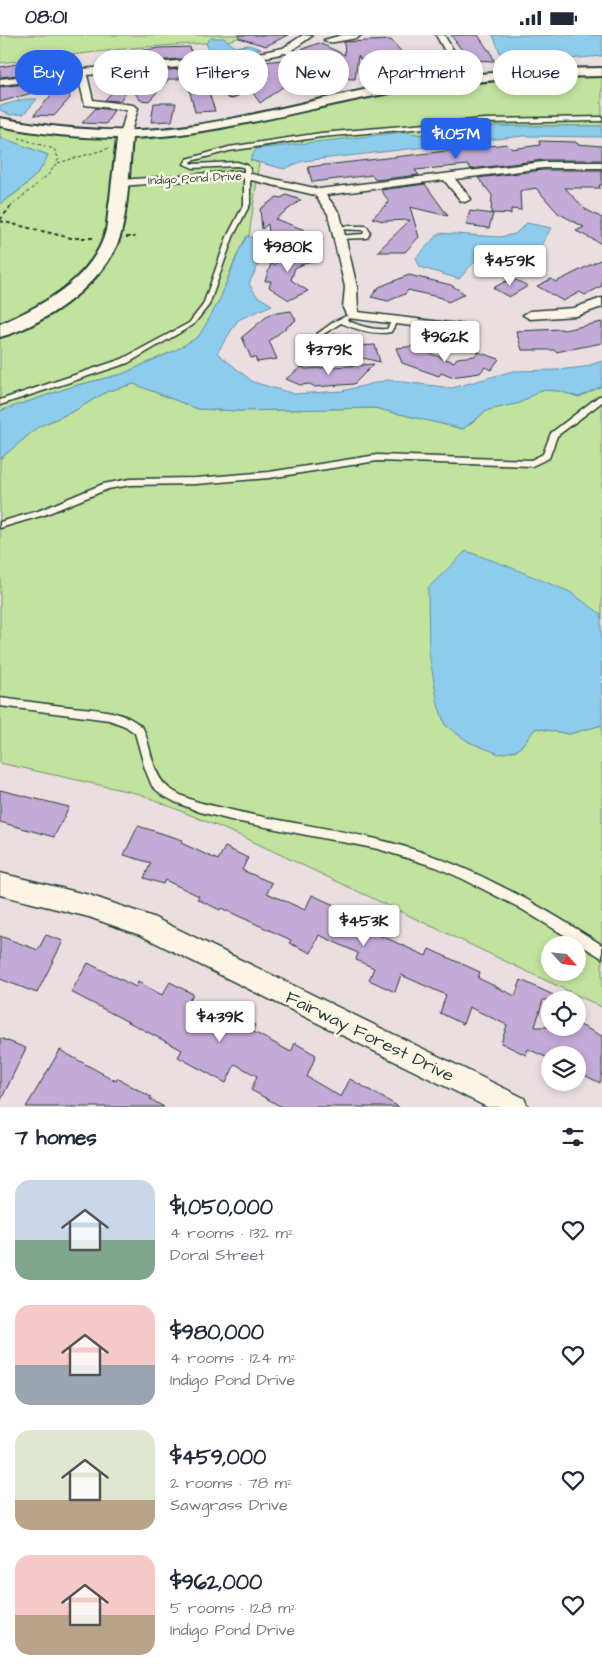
<!DOCTYPE html>
<html lang="en">
<head>
<meta charset="utf-8">
<style>
	body { margin:0; font-family:"Architects Daughter",sans-serif; background:#f2f2f3; color:#1f2937; height:100vh; display:flex; flex-direction:column; font-size:19px; white-space:nowrap }
	* { box-sizing:border-box; margin:0 }
	p { font-size:16px; color:#747a83 }
	.icon { flex:none; width:28px; height:28px; fill:none; stroke:currentColor; stroke-width:2; stroke-linecap:round; stroke-linejoin:round }
	.map { position:relative; height:1072px; overflow:hidden }
	.drawer { display:flex; flex-direction:column; background:#fff; flex:1 }
	.drawer>* { flex:none }
	.top-card { position:absolute; left:15px; top:15px; width:572px; height:45px; display:flex; gap:10px }
	.needle { width:32px; rotate:117deg }
	.buttons { position:absolute; left:541px; top:901px; display:grid; gap:10px }
	.buttons a { display:grid; place-items:center; width:45px; height:45px; border-radius:50%; background:#fff; box-shadow:0 2px 8px #0003; font-size:25px }
	.price { position:absolute; translate:-50% -42px; padding:0 11px; border-radius:5px; background:#fff; color:#222; font-size:16px; line-height:32px; filter:drop-shadow(0 1px 2px #0008) }
	.price::after { content:''; position:absolute; left:50%; top:30px; width:15px; height:11px; margin-left:-8px; background:inherit; clip-path:polygon(0 0,100% 0,50% 100%) }
	.price.selected { background:#2563eb; color:#fff }
	ul { padding:0; list-style:none }
	li { display:flex; align-items:center; gap:15px; height:125px; padding:0 15px }
	li span { display:grid; place-items:center; flex:none; width:140px; height:100px; border-radius:15px; color:#555 }
	li>.icon { margin-inline-start:auto }
	span .icon { width:60px; height:60px; fill:#fffc; stroke-width:1 }
	li b { font-size:21px }
	h2 { display:flex; justify-content:space-between; align-items:center; height:60px; padding:0 15px; font-size:21px }
	.chip { padding:0 18px; border-radius:22px; background:#fff; box-shadow:0 2px 8px #0003; font-size:18px; line-height:45px }
	.chip.selected { background:#2563eb; color:#fff }
	.status { display:flex; justify-content:space-between; align-items:center; height:35px; padding:0 25px; background:#fff; direction:ltr }
	.status svg { height:14px; fill:currentColor }
	.map>svg:first-child { display:block }
</style>
</head>
<body>
<div class="status"><b>08:01</b><svg viewBox="0 0 49 12"><path d="M0 12V9h3v3zM5 12V6h3v6zM10 12V3h3v9zM15 12V0h3v12zM26 1h20v11H26zM47 4h2v5h-2z"/></svg></div>
<div class="map">
<svg width="602" height="1072" viewBox="0 0 602 1072">
	<rect width="100%" height="100%" fill="#ebdee1"/>
	<filter id="ink" filterUnits="userSpaceOnUse"><feTurbulence type="fractalNoise" baseFrequency=".02" numOctaves="2"/><feDisplacementMap in="SourceGraphic" scale="10" xChannelSelector="R" yChannelSelector="G"/><feConvolveMatrix kernelMatrix="1 2 1 2 8 2 1 2 1" color-interpolation-filters="sRGB"/></filter>
	<g filter="url(#ink)">
		<g fill="#c1e39d" stroke="#709068" fill-rule="evenodd">
			<path d="M0 0H249L227 6 224 3 206 8 132 13 0 28Z"/>
			<path d="M602 39V91H494L460 101 442 103 404 97 353 104 250 125 259 128 257 140 126 145 129 102 384 57 477 43Z"/>
			<path d="M0 89 100 103H120L106 205 86 235 53 264 0 292V169C19 157 40 141 48 120L0 102Z"/>
			<path d="M237 141 257 145 249 201H247C230 230 221 262 212 294L178 314 122 339 74 351 0 376V300L89 246 126 150Z"/>
			<path d="M134 349 198 374 238 376 374 373 463 394 488 375 520 368 541 355 559 356 579 362 602 351V584L600 579 438 669 445 690 469 707 518 715 536 693 569 699 602 690V972L241 801 140 759 0 728V424L38 392 74 376 108 356ZM550 910H578V938H550Z"/>
		</g>
		<g fill="#8eccee" stroke="#6293a4">
			<path d="M493 0H602V21L524 28 501 20Z"/>
			<path d="M211 3H224L235 12 248 10 261 14 231 20 208 21 209 15 206 8Z"/>
			<path d="M409 17H439L447 29 430 33H416Z"/>
			<path d="M25 64H37L24 79 10 80 0 75V71Z"/>
			<path d="M494 91H602V102L523 101 303 126 284 134 250 125 256 114 404 97 442 103 460 101Z"/>
			<path d="M0 102 48 120C40 141 19 156 0 169Z"/>
			<path d="M527 188 551 193 536 220C520 216 494 217 480 224 472 227 465 238 459 244L420 232 416 223 439 198 500 202 515 199Z"/>
			<path d="M247 201 277 209 262 221 249 249 257 261 272 270 238 285 217 318 253 347 294 359 342 356 387 345 452 353 513 336 557 335 584 332 602 326V351L579 362 559 356 541 355 520 368 488 375 463 394 374 373 238 376 198 374 134 349 108 356 74 376 38 392 0 424V376L74 351 122 339 178 314 199 301 219 266 240 214Z"/>
			<path d="M466 516 505 530 570 557 601 579 602 690 569 699 536 693 518 715 499 719 469 707 445 690 438 669 429 618 428 553Z"/>
		</g>
		<g fill="#c4aad7" stroke="#1f3d34">
			<path d="M239 0H288L266 11 239 3Z"/>
			<path d="M451 0H478L488 15H490L494 26 469 25Z"/>
			<path d="M391 5 415 32 371 37 358 21 355 44 333 43 329 53 284 51 260 68 234 31 251 29 252 31 263 27 291 24 320 42H327L329 40 328 34 297 16 319 8 345 20 344 7Z"/>
			<path d="M190 12 192 23 117 29 112 20 160 13Z"/>
			<path d="M59 25 62 35 0 42V32L34 26Z"/>
			<path d="M194 33 196 46H205L215 76 195 77 184 34Z"/>
			<path d="M181 34 179 44H169L149 66 140 65 135 58 134 38Z"/>
			<path d="M65 44 70 63 54 81 34 80 60 50 0 67V52L51 46 62 47Z"/>
			<path d="M115 54 127 55 120 66 105 65Z"/>
			<path d="M154 68H176L172 86 151 87Z"/>
			<path d="M96 73 114 75 106 89 82 88Z"/>
			<path d="M539 106 576 107 577 109 602 111V125H543L471 134 468 130 415 135 419 140 375 145 372 140 312 147 308 132 507 109 512 114 540 110Z"/>
			<path d="M543 135H602V150H599L600 153H565L585 174 602 183V209L576 196 584 192 558 178 536 153 520 156 521 175 511 174V179L491 178 492 160 478 143Z"/>
			<path d="M425 149 448 181 410 172 419 202 405 217H377L410 185 383 186 372 183 389 167 381 155Z"/>
			<path d="M286 160 301 165 275 184 305 195 292 205 269 197 268 189 262 194 260 174 277 162 281 163Z"/>
			<path d="M470 176 493 179 489 193 466 190Z"/>
			<path d="M303 212 318 222 295 233 291 245 308 256 289 265 269 252 271 246H265L271 229 275 230 277 224Z"/>
			<path d="M602 224V251L585 260 580 257 563 266 537 251 551 244 556 247Z"/>
			<path d="M409 240 451 250 465 259 448 267 442 263 408 255 405 259 388 266 371 262 379 252Z"/>
			<path d="M512 243 528 251 509 262 493 253Z"/>
			<path d="M291 276 296 285 269 306 277 324 257 327 255 322 251 323 242 302 270 279Z"/>
			<path d="M602 287V308L556 317 554 315H522L516 296 562 294 564 295Z"/>
			<path d="M334 299 346 301 339 312 375 310 380 327 324 314Z"/>
			<path d="M416 311 417 314 454 327 457 323 475 321 478 317 499 324 491 335 485 332 480 338 451 342 441 338 439 341 402 328 396 313Z"/>
			<path d="M374 329 354 349 315 352 310 349 300 350 286 344 301 332 306 334Z"/>
			<path d="M0 755 69 772 54 802 0 787Z"/>
			<path d="M138 791 183 805 181 808 218 825 225 812 248 823 242 835 272 848 267 858 305 875 312 860 343 874 340 881 353 888 426 921 429 914 480 937 478 943 515 961 521 945 564 965H543L535 992H578V989L602 1001V1038L600 1048 578 1037V1020H550V1024L528 1014 526 1020 501 1008 507 990 469 972 463 989 440 978 446 960 401 940 395 957 369 945 374 933 356 925 358 918 319 900 311 918 289 908 291 905 221 873 220 875 197 864 199 861 165 845 163 849 144 843 151 828 124 820Z"/>
			<path d="M46 900 63 906 37 958 0 944V901L38 915Z"/>
			<path d="M88 928 136 952 138 947 162 960 170 947 193 959 184 975 224 996 233 979 255 990 252 996 291 1017 295 1008 316 1020 307 1042 341 1062 350 1044 399 1072H282L251 1055 257 1041 235 1029 226 1048 178 1022 182 1015 71 957Z"/>
			<path d="M0 1003 26 1013 0 1067Z"/>
			<path d="M60 1015 116 1046 117 1043 151 1062 150 1064 164 1072H26Z"/>
		</g>
		<g fill="none" stroke-linecap="round" stroke-linejoin="round">
			<defs>
				<g id="lane">
					<path d="M602 82V86L484 88 321 102 229 116 191 126 190 128 193 129 237 127 247 130 250 134V169L233 202 209 270 193 290 128 328 0 370V365L122 324 189 288 203 270 227 202 244 169V134L243 132 237 131 193 133 184 129 187 124 229 112 321 98 484 84Z"/>
					<path d="M337 191H365L367 192 370 197 368 202 366 203 339 204 337 203V201L363 199 364 197 363 195 335 194 334 193Z"/>
					<path d="M346 281 349 283 347 285C359 291 372 295 387 294L392 285H396L397 286 391 297C374 300 357 295 341 288L322 300H318L317 299 335 286Z"/>
					<path d="M599 361H602V367L557 401 549 423 532 431 377 426 269 443 196 449 130 450 108 454 44 480 0 493V487L38 476 103 449 130 444 196 443 269 437 377 420 531 425 543 419 551 398Z"/>
					<path d="M0 663C21 666 41 668 62 671 87 674 124 673 143 693 152 713 151 740 170 754 186 765 205 769 223 773 274 786 326 792 376 804 458 823 532 865 602 910V923L518 872 463 844 436 832 378 814 235 786 200 777 175 767 162 760 152 751 145 734 135 698 125 691 109 685 0 671Z"/>
				</g>
				<g id="street">
					<path d="M303 0 312 1 292 15 327 36V40H321L285 18 248 26 214 29 237 60 232 63 228 62 205 30 87 40 93 65 133 70 138 73 130 100 125 103 120 100 127 75 85 70 78 41 0 50V44L82 34 248 20 283 13Z"/>
					<path d="M342 0H361L357 3 329 8 324 5Z"/>
					<path d="M436 0H444L463 31 473 39 471 41H465L457 36 373 46 371 44 376 41 453 31Z"/>
					<path d="M543 127H602V133H543L455 144 471 164 465 167 461 166 444 145 326 160 340 179 357 252 358 277 474 291 476 294 469 298 348 283 343 273 345 252 328 179 315 160 238 142 121 151 115 148 121 145 238 136 319 154Z"/>
					<path d="M602 263V272L576 281 530 284 523 280 530 276 574 273Z"/>
					<path d="M0 838 89 860 153 882 524 1063 528 1072H487L140 900 89 882 0 860Z"/>
				</g>
				<path id="secondary" d="M602 33V41C527 42 453 46 379 60 296 76 216 100 132 103 129 133 129 165 122 194 112 243 46 290 0 302V289C42 271 94 243 106 195 108 185 108 174 110 164 112 144 115 123 117 103 78 103 39 99 0 91V83C63 95 131 100 195 90 258 81 318 63 380 52 454 39 528 34 602 33Z"/>
			</defs>
			<use href="#lane" stroke="#1f3d34" stroke-width="3"/>
			<use href="#street" stroke="#1f3d34" stroke-width="3"/>
			<use href="#secondary" stroke="#1f3d34" stroke-width="4"/>
			<g stroke="#1f3d34" stroke-width="1" stroke-dasharray="3 2.5" stroke-linecap="butt">
				<path d="M58 128 110 113"/>
				<path d="M10 172 49 139 59 124 54 114 19 103"/>
			</g>
			<g stroke="#1f3d34" stroke-width="2" stroke-dasharray="4 3" stroke-linecap="butt">
				<path d="M0 185 11 171"/>
				<path d="M0 186 71 203H96"/>
				<path d="M126 202H135"/>
			</g>
			<use href="#lane" fill="#fcf5e5" fill-rule="evenodd"/>
			<use href="#street" fill="#fcf5e5" fill-rule="evenodd"/>
			<use href="#secondary" fill="#fcf5e5" fill-rule="evenodd"/>
		</g>
	</g>
	<g text-anchor="middle" stroke-width="5" stroke-linejoin="round" paint-order="stroke">
		<g font-size="12" fill="#1f3d34" stroke="#fcf5e5">
			<text transform="translate(195 143) rotate(-3)" y="4">Indigo Pond Drive</text>
		</g>
		<g font-size="18" fill="#1f3d34" stroke="#fcf5e5">
			<text transform="translate(370 1001) rotate(26)" y="6">Fairway Forest Drive</text>
		</g>
	</g>
</svg>
<div class="buttons">
<a><svg class="needle" viewBox="-14 -14 28 28"><path d="M0-13l5 13h-10z" fill="#e53935"/><path d="M0 13l5-13h-10z" fill="#747a83"/></svg></a>
<a><svg class="icon" aria-label="locate" viewBox="0 0 24 24"><circle cx="12" cy="12" r="6"/><path d="M12 2v4M12 18v4M2 12h4M18 12h4"/></svg></a>
<a><svg class="icon" aria-label="layers" viewBox="0 0 24 24"><path d="M12 4l9 5-9 5-9-5zM3 14l9 5 9-5"/></svg></a>
</div>
<b class="price selected" style="left:456px;top:125px">$1.05M</b>
<b class="price" style="left:288px;top:238px">$980K</b>
<b class="price" style="left:510px;top:252px">$459K</b>
<b class="price" style="left:445px;top:328px">$962K</b>
<b class="price" style="left:329px;top:341px">$379K</b>
<b class="price" style="left:364px;top:912px">$453K</b>
<b class="price" style="left:220px;top:1008px">$439K</b>
<div class="top-card">
<a class="chip selected">Buy</a>
<a class="chip">Rent</a>
<a class="chip">Filters</a>
<a class="chip">New</a>
<a class="chip">Apartment</a>
<a class="chip">House</a>
</div>
</div>
<section class="drawer">
<h2>7 homes<svg class="icon" aria-label="filters" viewBox="0 0 24 24"><path d="M4 7h16M4 17h16"/><circle cx="9" cy="7" r="2"/><circle cx="15" cy="17" r="2"/></svg></h2>
<ul>
<li><span style="background:linear-gradient(#c9d6e8 60%,#7fa58c 0)"><svg class="icon" aria-label="home" viewBox="0 0 24 24"><path d="M3 11l9-7 9 7M6 9v11h12V9"/></svg></span><div><b>$1,050,000</b><p>4 rooms · 132 m²</p><p>Doral Street</p></div><svg class="icon" aria-label="heart" viewBox="0 0 24 24"><path d="M12 20l-8-8c-3-5 5-10 8-4 3-6 11-1 8 4z"/></svg></li>
<li><span style="background:linear-gradient(#f6c9c9 60%,#9aa5b1 0)"><svg class="icon" aria-label="home" viewBox="0 0 24 24"><path d="M3 11l9-7 9 7M6 9v11h12V9"/></svg></span><div><b>$980,000</b><p>4 rooms · 124 m²</p><p>Indigo Pond Drive</p></div><svg class="icon" aria-label="heart" viewBox="0 0 24 24"><path d="M12 20l-8-8c-3-5 5-10 8-4 3-6 11-1 8 4z"/></svg></li>
<li><span style="background:linear-gradient(#dfe7d0 70%,#b9a48a 0)"><svg class="icon" aria-label="home" viewBox="0 0 24 24"><path d="M3 11l9-7 9 7M6 9v11h12V9"/></svg></span><div><b>$459,000</b><p>2 rooms · 78 m²</p><p>Sawgrass Drive</p></div><svg class="icon" aria-label="heart" viewBox="0 0 24 24"><path d="M12 20l-8-8c-3-5 5-10 8-4 3-6 11-1 8 4z"/></svg></li>
<li><span style="background:linear-gradient(#f6c9c9 60%,#b9a48a 0)"><svg class="icon" aria-label="home" viewBox="0 0 24 24"><path d="M3 11l9-7 9 7M6 9v11h12V9"/></svg></span><div><b>$962,000</b><p>5 rooms · 128 m²</p><p>Indigo Pond Drive</p></div><svg class="icon" aria-label="heart" viewBox="0 0 24 24"><path d="M12 20l-8-8c-3-5 5-10 8-4 3-6 11-1 8 4z"/></svg></li>
</ul>
</section>
</body>
</html>
